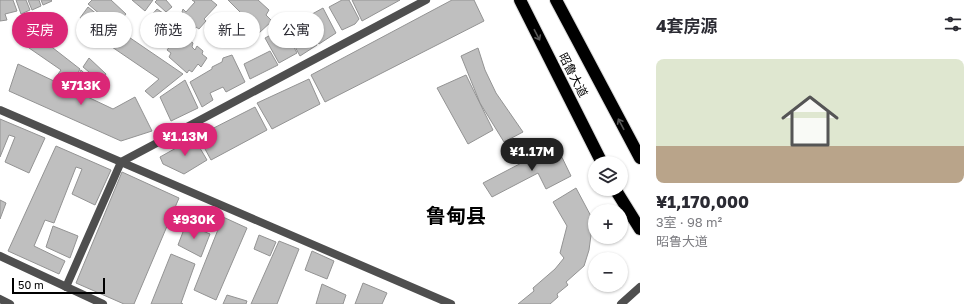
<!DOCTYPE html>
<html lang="zh">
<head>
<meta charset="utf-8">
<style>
	body { margin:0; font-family:"Golos Text","Noto Sans SC",sans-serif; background:#f2f2f3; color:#2b2b33; height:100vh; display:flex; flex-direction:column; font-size:15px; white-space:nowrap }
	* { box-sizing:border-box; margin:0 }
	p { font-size:13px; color:#7c7c81 }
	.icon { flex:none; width:22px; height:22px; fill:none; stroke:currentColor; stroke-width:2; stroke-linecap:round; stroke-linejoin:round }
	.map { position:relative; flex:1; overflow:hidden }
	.drawer { display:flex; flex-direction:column; background:#fff; width:340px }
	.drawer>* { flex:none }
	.hud { position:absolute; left:12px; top:12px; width:380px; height:36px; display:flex; gap:8px }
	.controls { position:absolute; left:588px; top:156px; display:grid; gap:8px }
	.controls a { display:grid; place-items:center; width:40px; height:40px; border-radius:50%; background:#fff; box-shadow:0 1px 3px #0004; font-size:20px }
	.scale { position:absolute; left:12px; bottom:10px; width:93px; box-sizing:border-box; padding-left:4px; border:2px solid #000; border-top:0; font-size:11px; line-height:14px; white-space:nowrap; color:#000; -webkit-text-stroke:3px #fff; paint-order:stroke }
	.price { position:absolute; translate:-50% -34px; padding:0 9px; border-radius:14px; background:#db2777; color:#fff; font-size:13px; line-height:26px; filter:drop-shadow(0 1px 2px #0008) }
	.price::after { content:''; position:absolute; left:50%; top:24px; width:12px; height:9px; margin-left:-6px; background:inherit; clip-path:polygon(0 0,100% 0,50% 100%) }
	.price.selected { background:#222; color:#fff }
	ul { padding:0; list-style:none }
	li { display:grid; align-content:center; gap:8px; height:212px; padding:0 16px }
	li span { display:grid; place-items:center; height:124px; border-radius:8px; color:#555 }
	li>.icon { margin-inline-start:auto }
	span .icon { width:72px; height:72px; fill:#fffc; stroke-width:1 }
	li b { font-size:17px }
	h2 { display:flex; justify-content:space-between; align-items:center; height:48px; padding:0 16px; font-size:17px }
	.chip { padding:0 14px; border-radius:18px; background:#fff; box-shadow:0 1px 3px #0004; font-size:14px; line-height:36px }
	.chip.selected { background:#db2777; color:#fff }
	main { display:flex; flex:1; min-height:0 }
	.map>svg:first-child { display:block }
</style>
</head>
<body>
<main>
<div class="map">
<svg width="640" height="304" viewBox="0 0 640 304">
	<rect width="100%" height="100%" fill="#fff"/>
	<g fill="#bfbfbf" stroke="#939393">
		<path d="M0 0H13L17 11 5 14 7 20 0 21Z"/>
		<path d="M16 0H26L30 10 21 14Z"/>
		<path d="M28 0H39L41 6 32 10Z"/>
		<path d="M41 0H51L52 1 43 5Z"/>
		<path d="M92 0H111L126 14 115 27 88 4Z"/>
		<path d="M132 0H153L145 11Z"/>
		<path d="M157 0H166L172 7 166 12 155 2Z"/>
		<path d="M192 0H211L217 5 204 19 206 21 199 29 196 27 191 35 175 24 184 14 182 12 183 9 186 12 195 2Z"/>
		<path d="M228 0H258L269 10 266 15 272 21 259 33 240 16 242 14Z"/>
		<path d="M342 0H349L359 19 355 24 342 30 329 7Z"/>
		<path d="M352 0H400L362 21Z"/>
		<path d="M452 0H474L484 21 325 102 311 75Z"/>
		<path d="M88 7 118 31 112 43 80 18Z"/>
		<path d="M323 8 336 33 319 44 305 18Z"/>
		<path d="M157 9 166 15 157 25 149 18Z"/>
		<path d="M165 20 173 29 169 34 160 26Z"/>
		<path d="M304 20 317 45 300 56 286 30Z"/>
		<path d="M26 27 80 69 71 86 56 77 61 70 16 39Z"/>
		<path d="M284 28 297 53 279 63 265 38Z"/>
		<path d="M120 31 183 74 153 98 145 91 159 79 112 47Z"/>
		<path d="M179 35 185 40 187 38 193 43 192 47 195 50 197 46 203 51 202 54 207 58 201 67 198 64 192 72 189 70 187 73 169 57 171 53 167 50Z"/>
		<path d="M478 48 485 70 496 93 523 132 504 142 480 103 461 56Z"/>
		<path d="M270 51 278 65 250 79 244 64Z"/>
		<path d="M232 55 245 82 226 92 223 87 210 93 213 100 202 107 190 82 212 69V67L222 62 223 58Z"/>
		<path d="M89 58 106 74 101 82 83 67Z"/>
		<path d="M18 64 113 109 135 97 152 131 121 141 9 91Z"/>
		<path d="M81 70 97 85 92 95 74 83Z"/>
		<path d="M466 75 493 130 468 144 437 88Z"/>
		<path d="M309 79 320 104 272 129 257 103Z"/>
		<path d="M185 80 198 108 171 121 160 97Z"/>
		<path d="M255 107 267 130 211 160 198 136Z"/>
		<path d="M0 119 45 138 29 173 5 162 15 137 9 135 0 157Z"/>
		<path d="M194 138 207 160 184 174 163 164 160 157Z"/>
		<path d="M556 145 571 176 546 189 538 173 492 197 483 183Z"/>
		<path d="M56 146 111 170 95 205 72 194 82 169 76 167 54 223 45 220 34 246 65 261 59 274 8 251Z"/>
		<path d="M122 172 179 198 134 304H124L76 283Z"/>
		<path d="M576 188 593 220 589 250 584 266 566 282 568 285 557 294 558 297 550 304H518L534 291 533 288 555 269 564 258 560 253 567 226 553 202Z"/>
		<path d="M0 200 6 203 0 219Z"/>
		<path d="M223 217 247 228 216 300 194 290Z"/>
		<path d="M186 224 210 234 201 257 178 245Z"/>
		<path d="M53 226 78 236 70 258 46 247Z"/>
		<path d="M259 235 276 242 270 256 254 249Z"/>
		<path d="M279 241 299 249 277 304H251Z"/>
		<path d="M312 251 334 261 327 279 305 270Z"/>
		<path d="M171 254 195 264 181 303 183 304H151Z"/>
		<path d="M363 283 387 293 382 304H355Z"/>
		<path d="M322 284 346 295 343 304H316Z"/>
		<path d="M227 295 247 301 246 304H223Z"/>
	</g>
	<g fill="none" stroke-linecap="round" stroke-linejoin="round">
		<defs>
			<g id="highway">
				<path d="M520 0 602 163"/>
				<path d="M556 0 640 158"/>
				<path d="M615 189 640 229"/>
			</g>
		</defs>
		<use href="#highway" stroke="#dbdbdb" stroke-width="14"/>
		<g stroke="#4f4f4f" stroke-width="8">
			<path d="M0 110 451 304"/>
			<path d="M0 256 103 304"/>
			<path d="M66 287 121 162 426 0"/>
			<path d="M0 299 10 304"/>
			<path d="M621 304 640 287"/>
		</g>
		<use href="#highway" stroke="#000" stroke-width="12"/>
	</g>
	<defs><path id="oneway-shaft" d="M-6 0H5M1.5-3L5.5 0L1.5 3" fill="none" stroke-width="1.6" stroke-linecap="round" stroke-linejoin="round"/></defs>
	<g stroke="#595959">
		<use href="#oneway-shaft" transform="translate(537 35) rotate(63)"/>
		<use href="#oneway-shaft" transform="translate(621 124) rotate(-118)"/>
	</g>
	<g text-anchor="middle" stroke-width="4" stroke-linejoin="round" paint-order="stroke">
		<g font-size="12" fill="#000" stroke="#fff">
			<text transform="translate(573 75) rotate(63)" y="4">昭鲁大道</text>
		</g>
		<g font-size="20" font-weight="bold" fill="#000" stroke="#fff">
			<text x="456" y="223">鲁甸县</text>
		</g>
	</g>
</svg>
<div class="controls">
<a><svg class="icon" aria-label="layers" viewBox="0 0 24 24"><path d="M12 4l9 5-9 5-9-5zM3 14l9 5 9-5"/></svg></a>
<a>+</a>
<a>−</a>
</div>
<div class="scale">50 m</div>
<b class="price" style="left:81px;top:106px">¥713K</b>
<b class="price" style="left:185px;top:157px">¥1.13M</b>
<b class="price selected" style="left:532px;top:172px">¥1.17M</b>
<b class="price" style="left:194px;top:240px">¥930K</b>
<div class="hud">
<a class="chip selected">买房</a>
<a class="chip">租房</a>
<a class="chip">筛选</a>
<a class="chip">新上</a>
<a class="chip">公寓</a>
</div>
</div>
<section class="drawer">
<h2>4套房源<svg class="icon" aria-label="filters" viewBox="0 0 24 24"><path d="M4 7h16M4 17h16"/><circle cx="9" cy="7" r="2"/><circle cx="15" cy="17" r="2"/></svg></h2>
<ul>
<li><span style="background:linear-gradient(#dfe7d0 70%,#b9a48a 0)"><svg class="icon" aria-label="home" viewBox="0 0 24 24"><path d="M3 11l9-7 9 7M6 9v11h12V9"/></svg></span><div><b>¥1,170,000</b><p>3室 · 98 m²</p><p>昭鲁大道</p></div></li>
</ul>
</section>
</main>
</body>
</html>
